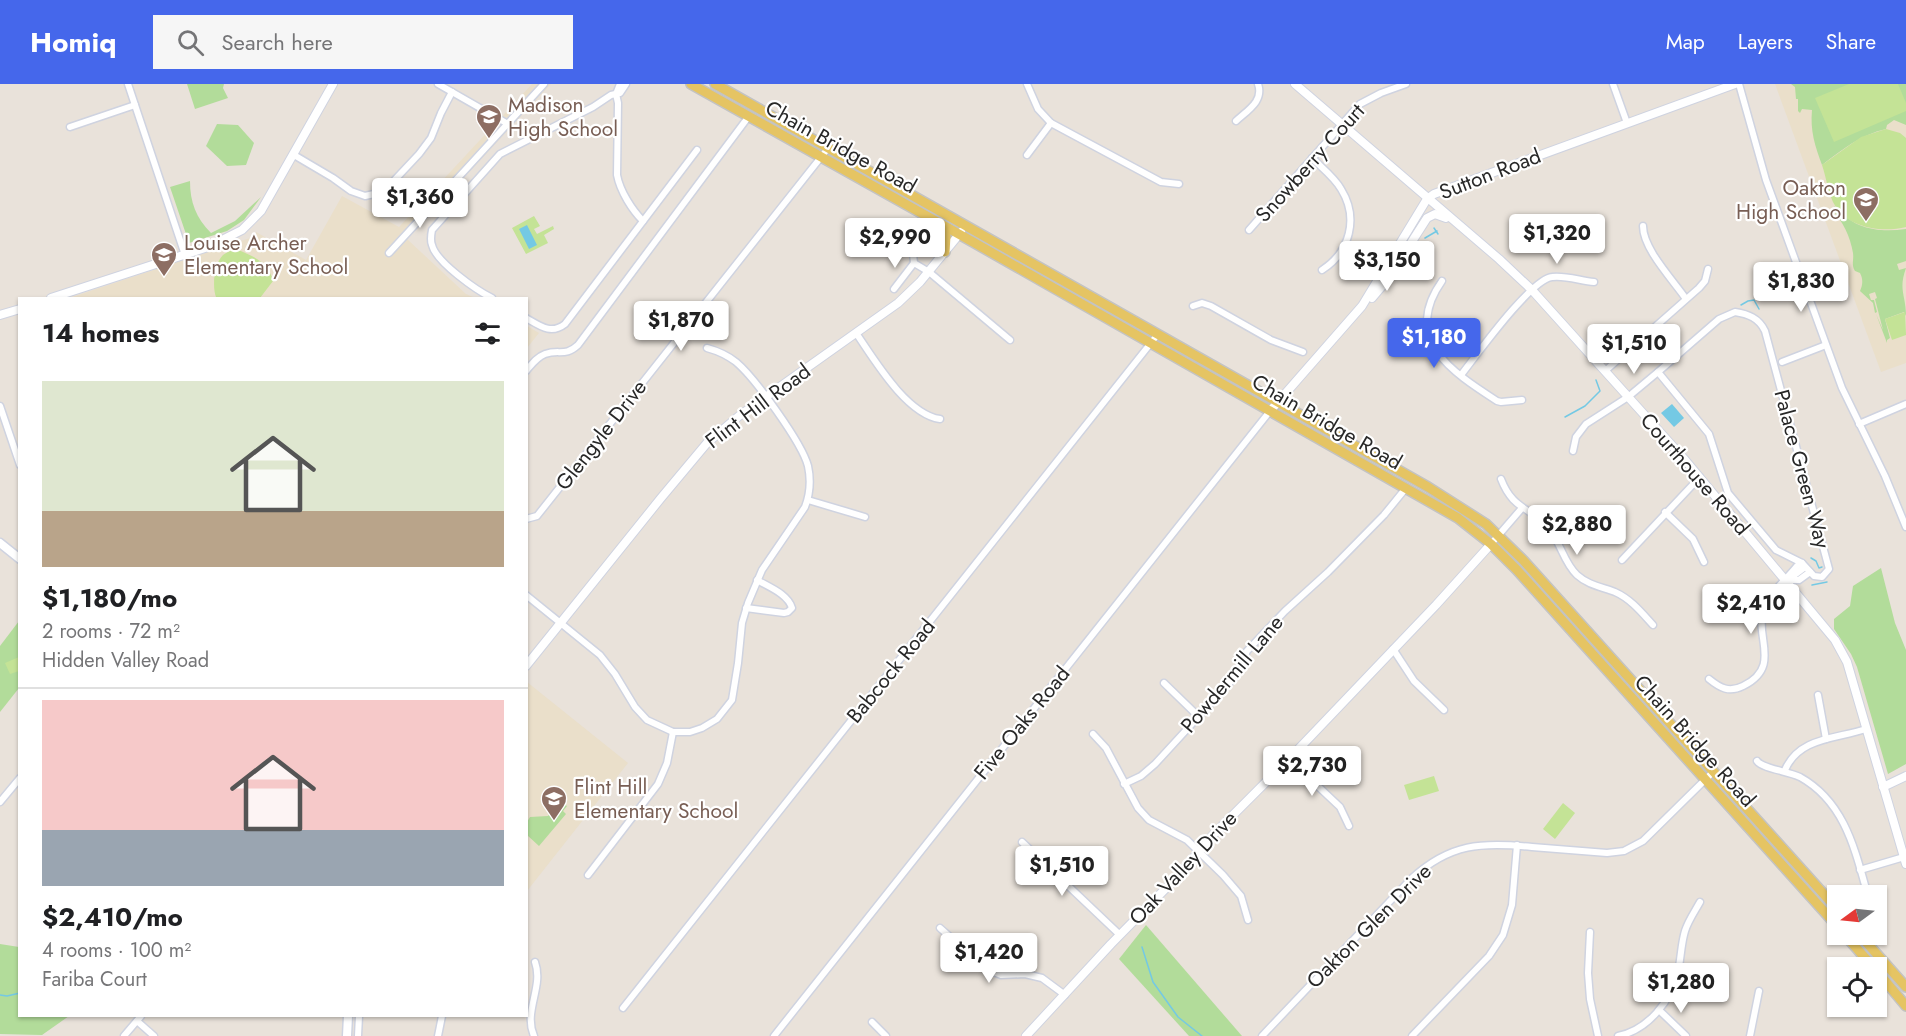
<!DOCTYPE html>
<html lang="en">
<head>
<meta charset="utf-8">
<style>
	body { margin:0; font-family:Jost,sans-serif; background:#f6f6f6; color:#202124; height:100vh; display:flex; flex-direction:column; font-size:22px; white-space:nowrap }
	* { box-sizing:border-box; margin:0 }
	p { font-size:20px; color:#757577 }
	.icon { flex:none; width:33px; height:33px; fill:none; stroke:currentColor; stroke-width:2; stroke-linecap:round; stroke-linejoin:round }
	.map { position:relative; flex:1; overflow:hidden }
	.details { position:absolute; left:18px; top:213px; width:510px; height:720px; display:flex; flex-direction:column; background:#fff; border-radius:0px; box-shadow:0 2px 4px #0004 }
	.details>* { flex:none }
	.needle { width:39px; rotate:255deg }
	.tools { position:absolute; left:1827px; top:801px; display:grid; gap:12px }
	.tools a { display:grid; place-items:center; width:60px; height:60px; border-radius:0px; background:#fff; box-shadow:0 2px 4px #0004; font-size:30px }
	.price { position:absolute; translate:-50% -51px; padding:0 14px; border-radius:6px; background:#fff; color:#222; font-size:20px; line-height:39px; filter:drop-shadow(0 2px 3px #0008) }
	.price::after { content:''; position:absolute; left:50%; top:36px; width:18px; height:14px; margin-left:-9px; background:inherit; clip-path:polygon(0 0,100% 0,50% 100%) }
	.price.on { background:#4567eb; color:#fff }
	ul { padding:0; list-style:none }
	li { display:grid; align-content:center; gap:12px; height:318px; padding:0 24px }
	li+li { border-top:2px solid #e0e0e0 }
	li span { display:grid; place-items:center; height:186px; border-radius:0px; color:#555 }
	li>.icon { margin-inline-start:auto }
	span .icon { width:108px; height:108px; fill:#fffc; stroke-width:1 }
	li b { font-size:26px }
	h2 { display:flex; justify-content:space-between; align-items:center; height:72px; padding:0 24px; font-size:26px }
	header { display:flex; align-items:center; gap:36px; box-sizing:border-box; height:84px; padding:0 30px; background:#4567eb; color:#fff }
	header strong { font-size:28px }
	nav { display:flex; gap:33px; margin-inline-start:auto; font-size:21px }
	.search { width:420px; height:54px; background:#f6f6f6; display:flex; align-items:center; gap:15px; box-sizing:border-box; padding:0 21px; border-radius:0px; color:#757577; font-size:22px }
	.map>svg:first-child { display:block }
</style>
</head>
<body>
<header>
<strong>Homiq</strong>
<div class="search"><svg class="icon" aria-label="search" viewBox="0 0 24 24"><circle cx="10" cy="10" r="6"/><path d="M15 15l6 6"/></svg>Search here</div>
<nav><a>Map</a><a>Layers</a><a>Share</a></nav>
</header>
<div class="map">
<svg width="1906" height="952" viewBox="0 0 1906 952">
	<rect width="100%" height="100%" fill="#e9e2da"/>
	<g fill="#eadfca">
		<path d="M532 0H551L407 155 466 210 475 214H69L253 153 256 148 306 176 342 112 399 143Z"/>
		<path d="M1775 0H1906V279L1881 288Z"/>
		<path d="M527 242 539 249 527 264Z"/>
		<path d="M527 598 628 679 527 807Z"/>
	</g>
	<g fill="#b2dc9a">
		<path d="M187 0H224L223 4 228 14 195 25Z"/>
		<path d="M1791 0H1906V41L1894 36 1887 41 1886 45C1860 51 1843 65 1822 81 1815 62 1810 47 1812 26L1802 25 1800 29 1798 27V15H1796L1795 3Z"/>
		<path d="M217 40 238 41 254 59 246 81 227 82 206 62Z"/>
		<path d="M190 97C190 118 196 134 211 149L235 137 261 113 244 136 227 147 189 159 170 103Z"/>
		<path d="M1835 122C1853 145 1879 149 1906 145V177L1897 180 1899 186 1906 184C1898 206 1906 211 1906 232L1904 228 1885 235 1890 254 1887 256V259L1876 230 1883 246 1875 215 1877 214 1875 208 1869 210 1871 216H1874L1877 228 1875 229 1873 219 1860 207C1863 200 1863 195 1860 189L1855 187C1851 180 1854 177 1853 169 1850 152 1843 138 1832 125Z"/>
		<path d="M1881 484 1895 539 1906 566V680L1888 690 1857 583 1851 570 1834 545V535L1850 522 1853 502Z"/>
		<path d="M19 537V604L0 628V562Z"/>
		<path d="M564 720 567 722 563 727 566 730 539 762 527 751V738L530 733 548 732 556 722 560 724Z"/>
		<path d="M1146 841 1242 952H1189L1119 875Z"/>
		<path d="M0 860 19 863 20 932H69L42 951 0 950Z"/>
	</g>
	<g fill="#c4e396">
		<path d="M1849 0H1898L1906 19V27L1834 58 1815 14Z"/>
		<path d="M1886 45 1900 49 1906 54V143C1881 149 1846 144 1833 118 1828 107 1826 93 1822 81L1861 53Z"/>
		<path d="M534 132 540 142 534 145 537 150 553 142 554 145 544 151 548 159 526 170 512 144Z"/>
		<path d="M236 165C254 173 268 177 273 197L260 214H218L216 213C212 202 214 180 223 171 227 168 232 166 236 165Z"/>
		<path d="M1905 228 1906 251 1892 256 1885 235Z"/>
		<path d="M19 573V587L10 590 5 579Z"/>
		<path d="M1434 692 1439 707 1409 716 1404 701Z"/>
		<path d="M1563 719 1575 729 1555 755 1543 745Z"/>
	</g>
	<g fill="#74c9e4">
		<path d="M527 141 537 161 529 165 519 145Z"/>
		<path d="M1672 320 1684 334 1674 343 1661 329Z"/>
	</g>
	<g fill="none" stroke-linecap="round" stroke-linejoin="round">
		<g stroke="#74c9e4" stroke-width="1.5">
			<path d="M1434 144 1438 150"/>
			<path d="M1425 154 1437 147"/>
			<path d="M1741 221 1748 217 1754 216 1759 225"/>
			<path d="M1565 333 1585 322 1600 307 1596 296"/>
			<path d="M1811 474 1816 477 1819 484 1822 483"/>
			<path d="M1812 501 1827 498"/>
			<path d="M1142 863 1153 898 1178 933 1202 952"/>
			<path d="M0 911 7 912 20 909"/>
		</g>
		<defs>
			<g id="minor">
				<path d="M128 0 185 171"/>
				<path d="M438 0 508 40"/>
				<path d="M620 0 616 10 618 19 617 91C620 107 632 126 643 137"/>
				<path d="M1027 0 1038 25 1051 39 1161 98 1179 100"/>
				<path d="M1613 0 1627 39"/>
				<path d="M1739 0 1766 96 1842 304 1885 392 1906 443"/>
				<path d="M1236 37C1248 26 1264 17 1258 0"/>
				<path d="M70 43 135 21"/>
				<path d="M294 71 333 94 351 107 365 112 374 110 389 102 419 70 431 54 441 29 452 8"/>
				<path d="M1027 71 1051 39"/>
				<path d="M1312 74C1322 84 1334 93 1341 105 1359 134 1350 168 1322 186"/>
				<path d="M1643 142C1643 165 1673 196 1686 215"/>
				<path d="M1249 146 1360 20 1381 9 1406 0"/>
				<path d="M906 165 913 170 914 179 929 188 1010 256"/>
				<path d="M389 169 544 0"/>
				<path d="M1442 197C1401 255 1452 288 1497 317L1501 318 1522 316"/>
				<path d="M894 205 914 179"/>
				<path d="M492 214C476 206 436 178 432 161 430 156 431 151 432 146L500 70 593 23 611 11 620 9 626 0"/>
				<path d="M1193 222 1202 219 1211 222 1271 256 1303 268"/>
				<path d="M1735 228C1748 230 1759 234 1765 247L1829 485 1822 493 1814 492 1802 479 1776 466 1728 409 1709 350 1658 288 1719 235Z"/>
				<path d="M526 234C540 242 551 251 565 240L697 66"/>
				<path d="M856 249C874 275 906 330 940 335"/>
				<path d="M1782 278 1826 261"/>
				<path d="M526 287C532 280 537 273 545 270 559 265 565 273 578 261L749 32"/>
				<path d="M1605 287 1699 204 1705 197 1708 185"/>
				<path d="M1461 291C1476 272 1531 195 1552 193 1565 191 1581 197 1594 198"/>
				<path d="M0 322 20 381"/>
				<path d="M1859 340 1906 320"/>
				<path d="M1573 367 1576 353 1586 340 1628 313 1658 288"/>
				<path d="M1501 395C1513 426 1529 422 1548 444 1561 458 1563 478 1577 491 1588 501 1602 503 1615 508 1631 515 1642 529 1653 541"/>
				<path d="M808 416 865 433"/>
				<path d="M1665 428 1693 455 1704 478"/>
				<path d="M526 435 537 432 829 63"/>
				<path d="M1491 460 1522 424"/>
				<path d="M1622 476 1700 393"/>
				<path d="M1789 495 1805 483"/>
				<path d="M1785 496H1799L1810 488"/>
				<path d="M526 511 600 571 615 590 635 623 647 636 673 648H690L702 644 717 635 732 616 738 579 742 539 748 519 762 486 805 423C810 410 811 396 808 382 802 359 755 294 736 278 727 271 718 267 707 264"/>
				<path d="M746 524 784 529 788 528 792 524C788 510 769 503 757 496"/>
				<path d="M1393 565 1414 597 1444 626"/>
				<path d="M1709 595C1720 604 1729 609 1743 602 1782 583 1755 553 1763 527 1769 509 1786 496 1797 482L1802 479"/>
				<path d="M1164 599 1198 632"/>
				<path d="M1818 611 1826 655"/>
				<path d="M1093 650 1106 664 1138 724 1149 736 1187 756 1223 791 1241 812 1248 836"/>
				<path d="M1289 675 1340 723 1349 742"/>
				<path d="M1757 677C1763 685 1788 687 1800 693 1845 718 1855 766 1868 812"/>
				<path d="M1785 686C1799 653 1836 655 1866 645"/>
				<path d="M1124 700 1141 692 1155 680 1234 594 1247 567 1285 527 1328 488 1384 431 1406 404"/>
				<path d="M0 718 20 694"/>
				<path d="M1022 758 1120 851"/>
				<path d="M1860 786 1904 773"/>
				<path d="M588 791 658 700 667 679 673 648"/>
				<path d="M940 844 986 885 1001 891 1025 890 1042 894 1065 911"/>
				<path d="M1590 848 1588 889 1590 915 1598 952"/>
				<path d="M623 924 1158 250"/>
				<path d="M1659 926 1686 952"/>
				<path d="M137 937 154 952"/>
				<path d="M872 938 886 952"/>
				<path d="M124 952 141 932"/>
				<path d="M358 952 359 932"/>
				<path d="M438 952 442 932"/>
				<path d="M534 952C523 927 544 903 535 878"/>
				<path d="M774 952 1270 327"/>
				<path d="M1262 952 1411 795C1450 759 1482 758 1532 763 1557 765 1582 767 1607 769L1624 767 1643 757 1713 688"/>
				<path d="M1412 952 1489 872 1503 851 1512 821 1517 761"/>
				<path d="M1618 952C1648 946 1671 917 1678 888 1681 874 1681 860 1685 847 1688 837 1695 827 1700 818"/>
				<path d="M1750 952 1759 907"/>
			</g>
			<g id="tertiary">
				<path d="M1295 0 1499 175 1532 206 1685 376 1835 556 1847 578 1906 780"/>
				<path d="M51 214 208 163 242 146 261 127 333 0"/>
				<path d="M1372 214 1388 195 1427 134 1435 130 1446 134"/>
				<path d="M0 231 20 225"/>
				<path d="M1270 327 1362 222 1427 115 1434 110 1735 0"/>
				<path d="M526 582 661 414 707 359 739 332 898 219 920 198 961 148"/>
				<path d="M1883 703 1906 692"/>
				<path d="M1026 952 1111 860 1177 793 1213 751 1289 675 1436 521 1491 460"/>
			</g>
			<g id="secondary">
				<path d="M0 459 20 475"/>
				<path d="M347 952 348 932"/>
			</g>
			<g id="primary">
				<path d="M691 0 973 158 1458 434 1491 460 1517 486 1838 843"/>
				<path d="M715 0 1428 403 1486 440 1523 476 1838 826"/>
				<path d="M938 139 946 152 945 168"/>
				<path d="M1844 850 1874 884"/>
				<path d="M1859 850 1906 903"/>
				<path d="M1876 886 1906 922"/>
			</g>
		</defs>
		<use href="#minor" stroke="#cfd3e0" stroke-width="9"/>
		<use href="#tertiary" stroke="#cfd3e0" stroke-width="10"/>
		<use href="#secondary" stroke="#cfd3e0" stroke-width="11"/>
		<use href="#primary" stroke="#c3c3c3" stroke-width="12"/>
		<use href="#minor" stroke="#fff" stroke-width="6"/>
		<use href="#tertiary" stroke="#fff" stroke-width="8"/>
		<use href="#secondary" stroke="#fff" stroke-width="8"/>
		<use href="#primary" stroke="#e5c463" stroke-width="9"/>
	</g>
	<defs>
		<symbol id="school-pin" viewBox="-11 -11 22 30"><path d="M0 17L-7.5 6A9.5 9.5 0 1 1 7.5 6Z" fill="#8d6e63" stroke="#fff"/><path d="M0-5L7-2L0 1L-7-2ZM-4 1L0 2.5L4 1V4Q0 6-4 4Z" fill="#fff"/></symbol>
	</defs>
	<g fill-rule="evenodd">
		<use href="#school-pin" x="474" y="18" width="30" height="40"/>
		<use href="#school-pin" x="1851" y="101" width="30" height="40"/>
		<use href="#school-pin" x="149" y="156" width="30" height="40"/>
		<use href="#school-pin" x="539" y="700" width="30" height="40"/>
	</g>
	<g text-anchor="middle" stroke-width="4.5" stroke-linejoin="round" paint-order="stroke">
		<g font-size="21" fill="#785e54" stroke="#fff" text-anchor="start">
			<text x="508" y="28">Madison<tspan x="508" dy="24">High School</tspan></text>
			<text x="1846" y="111" text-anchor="end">Oakton<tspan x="1846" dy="24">High School</tspan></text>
			<text x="184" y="166">Louise Archer<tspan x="184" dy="24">Elementary School</tspan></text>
			<text x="574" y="710">Flint Hill<tspan x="574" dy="24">Elementary School</tspan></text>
		</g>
		<g font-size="21" fill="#282828" stroke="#fff">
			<text transform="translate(841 63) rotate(29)" y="7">Chain Bridge Road</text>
			<text transform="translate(1310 79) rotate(-48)" y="7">Snowberry Court</text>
			<text transform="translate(1490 90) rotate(-21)" y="7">Sutton Road</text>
			<text transform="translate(758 322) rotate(-37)" y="7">Flint Hill Road</text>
			<text transform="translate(1327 338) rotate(30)" y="7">Chain Bridge Road</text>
			<text transform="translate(601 351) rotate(-52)" y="7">Glengyle Drive</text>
			<text transform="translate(1802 385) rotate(75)" y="7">Palace Green Way</text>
			<text transform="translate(1695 390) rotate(49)" y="7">Courthouse Road</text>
			<text transform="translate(891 587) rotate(-51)" y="7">Babcock Road</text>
			<text transform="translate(1232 590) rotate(-50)" y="7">Powdermill Lane</text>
			<text transform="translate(1022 639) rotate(-51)" y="7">Five Oaks Road</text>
			<text transform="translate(1695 657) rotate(48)" y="7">Chain Bridge Road</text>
			<text transform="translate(1183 784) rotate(-47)" y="7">Oak Valley Drive</text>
			<text transform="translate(1369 842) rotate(-45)" y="7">Oakton Glen Drive</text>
		</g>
	</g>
</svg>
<div class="tools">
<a><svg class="needle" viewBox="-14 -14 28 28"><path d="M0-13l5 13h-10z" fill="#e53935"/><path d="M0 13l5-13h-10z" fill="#757577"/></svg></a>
<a><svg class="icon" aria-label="locate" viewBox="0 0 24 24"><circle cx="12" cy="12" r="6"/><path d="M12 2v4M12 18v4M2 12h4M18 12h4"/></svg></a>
</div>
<b class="price" style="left:420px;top:145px">$1,360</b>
<b class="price" style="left:1557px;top:181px">$1,320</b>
<b class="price" style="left:895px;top:185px">$2,990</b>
<b class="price" style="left:1387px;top:208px">$3,150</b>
<b class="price" style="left:1801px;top:229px">$1,830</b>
<b class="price" style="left:681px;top:268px">$1,870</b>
<b class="price on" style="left:1434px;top:285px">$1,180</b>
<b class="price" style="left:1634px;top:291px">$1,510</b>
<b class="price" style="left:1577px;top:472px">$2,880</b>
<b class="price" style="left:1751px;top:551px">$2,410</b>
<b class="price" style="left:1312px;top:713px">$2,730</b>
<b class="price" style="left:1062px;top:813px">$1,510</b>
<b class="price" style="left:989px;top:900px">$1,420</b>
<b class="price" style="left:1681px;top:930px">$1,280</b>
<section class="details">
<h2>14 homes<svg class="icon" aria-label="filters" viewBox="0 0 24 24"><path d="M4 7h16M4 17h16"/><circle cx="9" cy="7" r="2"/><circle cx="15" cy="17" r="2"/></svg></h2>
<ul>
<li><span style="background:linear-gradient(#dfe7d0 70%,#b9a48a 0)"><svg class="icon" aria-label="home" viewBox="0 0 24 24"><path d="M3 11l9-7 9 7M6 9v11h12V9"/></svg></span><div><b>$1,180/mo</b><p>2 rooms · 72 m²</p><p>Hidden Valley Road</p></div></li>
<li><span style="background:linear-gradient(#f6c9c9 70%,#9aa5b1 0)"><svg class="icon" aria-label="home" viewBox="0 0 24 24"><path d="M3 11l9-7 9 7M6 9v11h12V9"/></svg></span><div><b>$2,410/mo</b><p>4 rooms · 100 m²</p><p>Fariba Court</p></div></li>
</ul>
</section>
</div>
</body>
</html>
